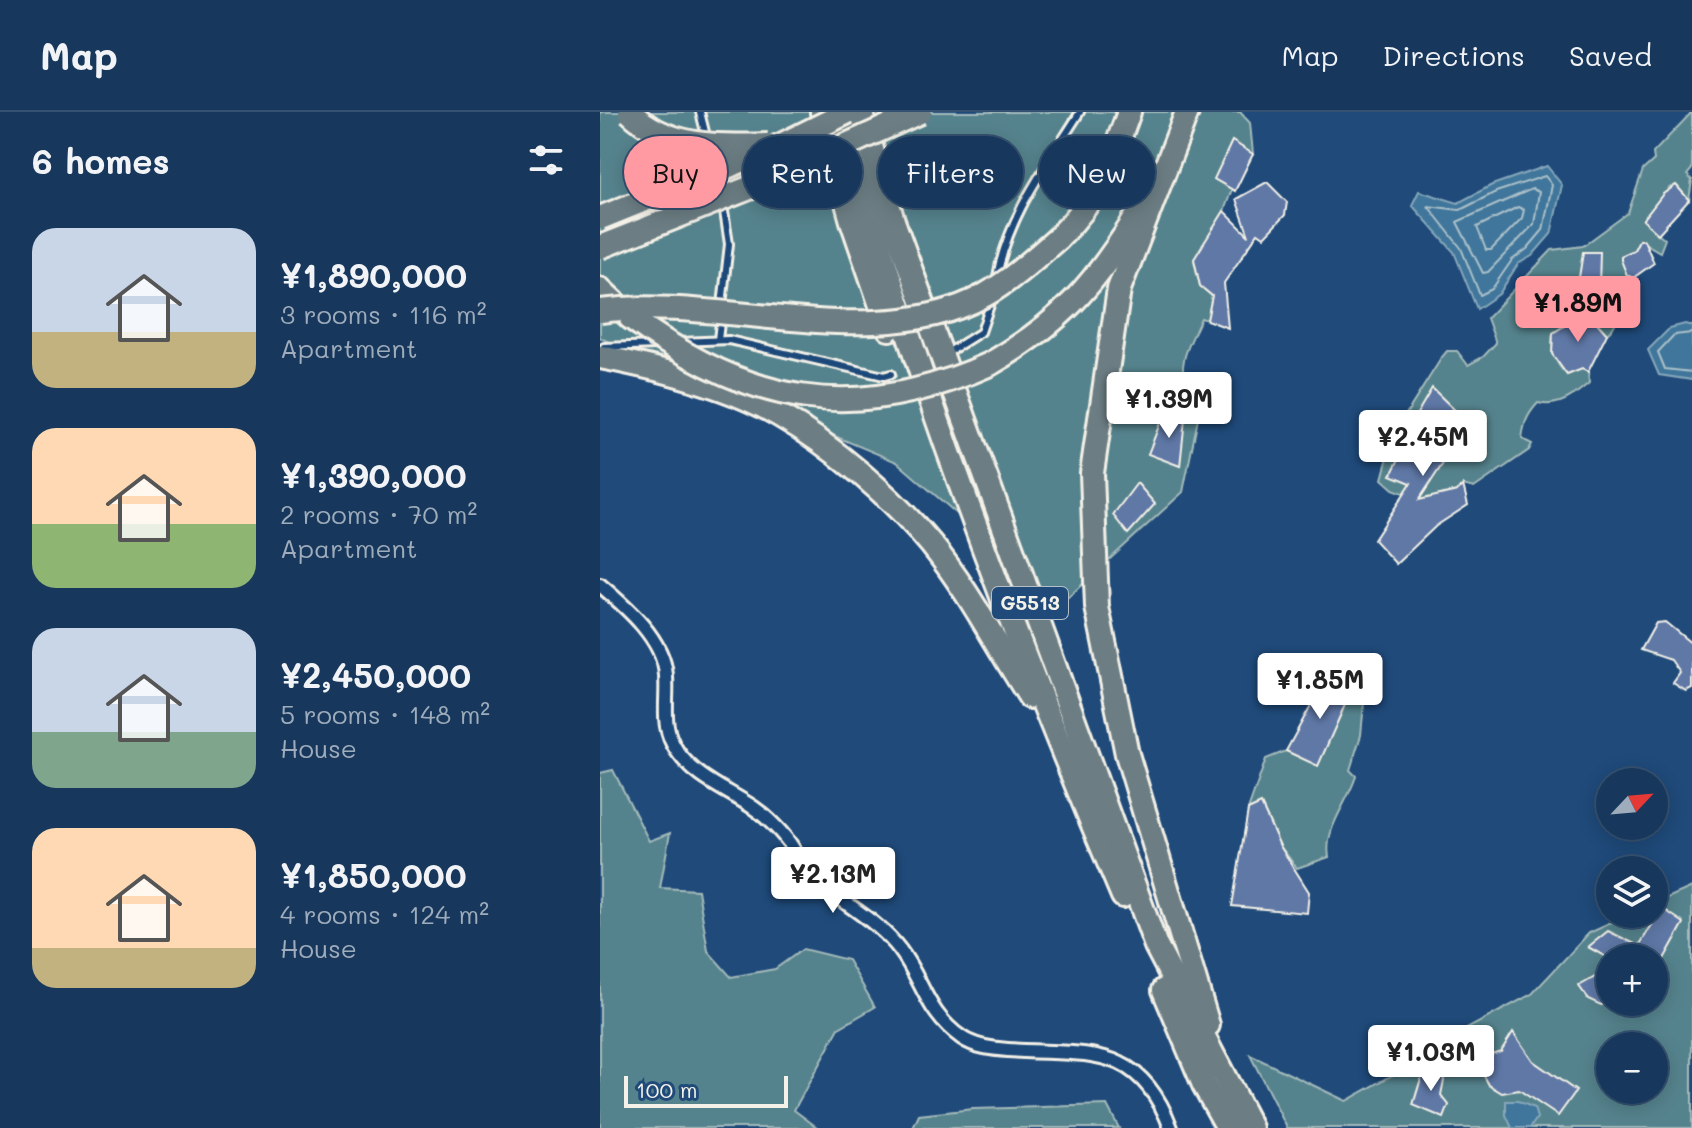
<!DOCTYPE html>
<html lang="en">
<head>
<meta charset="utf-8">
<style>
	body { margin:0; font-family:Mali,sans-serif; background:#203f62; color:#f1f3f6; height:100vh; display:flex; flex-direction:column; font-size:30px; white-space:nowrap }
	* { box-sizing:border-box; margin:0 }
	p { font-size:26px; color:#9eacbb }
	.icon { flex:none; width:44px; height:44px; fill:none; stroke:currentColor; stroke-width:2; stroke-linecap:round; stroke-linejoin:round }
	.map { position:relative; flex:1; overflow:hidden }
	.side { display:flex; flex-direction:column; background:#17385c; width:600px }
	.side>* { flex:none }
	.guide { position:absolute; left:24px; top:24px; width:760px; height:72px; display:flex; gap:16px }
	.needle { width:52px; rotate:64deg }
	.tools { position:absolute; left:996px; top:656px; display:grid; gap:16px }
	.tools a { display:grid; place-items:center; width:72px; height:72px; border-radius:50%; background:#17385c; box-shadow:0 4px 20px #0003,0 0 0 2px #365272; font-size:40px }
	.scale { position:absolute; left:24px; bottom:20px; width:164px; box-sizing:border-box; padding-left:8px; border:4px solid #f4f1e8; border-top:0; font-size:22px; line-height:28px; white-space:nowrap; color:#f4f1e8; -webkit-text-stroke:6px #1f4a7a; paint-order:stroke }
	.price { position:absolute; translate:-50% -68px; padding:0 18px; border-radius:8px; background:#fff; color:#222; font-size:26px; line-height:52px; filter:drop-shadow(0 2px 4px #0008) }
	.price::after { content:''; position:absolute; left:50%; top:48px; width:24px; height:18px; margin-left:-12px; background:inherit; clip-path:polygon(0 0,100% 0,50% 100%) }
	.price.selected { background:#ff9aa2; color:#111 }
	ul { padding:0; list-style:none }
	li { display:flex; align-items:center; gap:24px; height:200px; padding:0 32px }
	li span { display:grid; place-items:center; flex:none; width:224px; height:160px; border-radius:24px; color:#555 }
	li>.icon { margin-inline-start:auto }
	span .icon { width:96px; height:96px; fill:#fffc; stroke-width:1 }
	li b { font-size:34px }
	h2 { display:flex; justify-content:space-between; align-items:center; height:96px; padding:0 32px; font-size:34px }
	.chip { padding:0 28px; border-radius:36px; background:#17385c; box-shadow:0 4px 20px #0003,0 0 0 2px #365272; font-size:28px; line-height:72px }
	.chip.selected { background:#ff9aa2; color:#111 }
	header { display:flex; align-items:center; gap:48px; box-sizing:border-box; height:112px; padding:0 40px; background:#17385c; border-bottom:2px solid #365272 }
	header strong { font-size:38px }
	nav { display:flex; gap:44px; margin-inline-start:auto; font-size:28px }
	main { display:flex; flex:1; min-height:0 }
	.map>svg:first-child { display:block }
</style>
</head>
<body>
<header>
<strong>Map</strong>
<nav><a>Map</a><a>Directions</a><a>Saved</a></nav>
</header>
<main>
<section class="side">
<h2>6 homes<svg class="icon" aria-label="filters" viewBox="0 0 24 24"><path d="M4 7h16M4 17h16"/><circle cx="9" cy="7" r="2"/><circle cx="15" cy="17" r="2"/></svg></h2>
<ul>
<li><span style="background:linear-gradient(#c9d6e8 65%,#c2b280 0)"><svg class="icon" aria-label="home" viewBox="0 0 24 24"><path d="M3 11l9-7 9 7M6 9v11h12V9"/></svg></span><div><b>¥1,890,000</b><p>3 rooms · 116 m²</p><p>Apartment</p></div></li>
<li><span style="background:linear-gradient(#ffd9b3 60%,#8fb573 0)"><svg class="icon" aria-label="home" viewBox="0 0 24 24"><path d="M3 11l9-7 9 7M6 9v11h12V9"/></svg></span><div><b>¥1,390,000</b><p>2 rooms · 70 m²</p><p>Apartment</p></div></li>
<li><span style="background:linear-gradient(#c9d6e8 65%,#7fa58c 0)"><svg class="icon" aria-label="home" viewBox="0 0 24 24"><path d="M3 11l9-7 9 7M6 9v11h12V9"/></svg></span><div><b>¥2,450,000</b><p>5 rooms · 148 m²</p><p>House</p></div></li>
<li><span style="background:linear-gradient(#ffd9b3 75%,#c2b280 0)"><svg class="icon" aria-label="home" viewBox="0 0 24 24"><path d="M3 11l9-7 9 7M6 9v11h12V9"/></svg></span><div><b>¥1,850,000</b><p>4 rooms · 124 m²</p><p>House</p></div></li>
</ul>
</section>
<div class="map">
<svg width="1092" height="1016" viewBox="0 0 1092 1016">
	<rect width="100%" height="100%" fill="#1f4a7a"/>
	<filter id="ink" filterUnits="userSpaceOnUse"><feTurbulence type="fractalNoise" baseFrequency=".0125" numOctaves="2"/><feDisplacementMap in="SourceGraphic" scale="16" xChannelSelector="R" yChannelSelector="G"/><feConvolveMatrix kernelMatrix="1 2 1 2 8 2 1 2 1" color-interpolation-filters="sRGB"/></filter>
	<g filter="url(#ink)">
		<g fill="#54838d" stroke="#a4baba" stroke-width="2" fill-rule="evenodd">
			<path d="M0 0H640L650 11 653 42 632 29 616 68 632 77 624 99 594 149 600 174 612 184 607 208 601 206C583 247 572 258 600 297L583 380 461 492 297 350 0 226Z"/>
			<path d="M1092 0V57L1087 63 1092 68 1089 88 1076 73 1069 76 1043 108 1065 127 1060 140 1039 128 1034 138 1021 144 1027 163 1033 166V176L1026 180 1016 170 1010 171 1002 188 1004 197 1016 189C1020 201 1017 214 1007 222L983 202 953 221C951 239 954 250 967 263L982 257 988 260 989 271C974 284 958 296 938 291 927 303 924 311 922 327L932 332 929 338 874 376 863 373 857 379 827 387 829 391 793 377 782 367 795 320 842 245 847 239H857L868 253 883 245 896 231 887 206 952 138 983 134 1028 101 1043 58 1054 48 1053 41Z"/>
			<path d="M752 577 764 591 761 623 750 658 756 664C748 691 724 716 729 745L697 756 680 734 661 692 648 698 666 647 686 639 717 653Z"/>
			<path d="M13 658 49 729 70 721 60 776 98 778 108 839 131 865 175 857 203 837 248 848 275 895 239 916 194 998 218 1016H0V661Z"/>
			<path d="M1092 775V1016H687L650 943 746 989 830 942 859 921 932 882 989 821 1031 802H1054V792ZM1010 846H1054V890H1010ZM1010 934H1054V978H1010Z"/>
			<path d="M507 993 519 1016H313L319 1003 373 997Z"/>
		</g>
		<g fill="#3f769b" stroke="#87a7ba" stroke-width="2">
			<path d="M947 54 962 73 951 122 932 144 918 152 899 182 877 197 854 140 812 93 819 79 858 91 892 73Z"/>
			<path d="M1085 212 1092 214V268L1059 263 1048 238 1070 216Z"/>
			<path d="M906 989H918L934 996 937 1006 930 1016H912L906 1003Z"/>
		</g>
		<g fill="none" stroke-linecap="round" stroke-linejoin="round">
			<g stroke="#acc0c9" stroke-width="2">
				<path d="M945 64 952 73 943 118 927 137 912 148 892 177 880 183 861 136 828 94 860 98 896 80Z"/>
				<path d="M932 77 939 80 934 112 888 160 883 161 857 110Z"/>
				<path d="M918 95 924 98 922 106 891 138H886L877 115Z"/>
				<path d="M1092 221 1074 223 1058 240 1065 257 1092 260"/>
			</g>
		</g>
		<g fill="#5f78a6" stroke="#f4f1e8" stroke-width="2">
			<path d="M632 29 653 42 635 79 614 67Z"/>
			<path d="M667 70 687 90 685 103 664 125 658 121 624 171 628 216 607 208 612 184 600 174 594 147 624 99 649 124 636 87Z"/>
			<path d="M1076 73 1089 88 1058 122 1043 108 1063 82Z"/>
			<path d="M1039 128H1044L1054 151 1033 166 1027 163 1021 148V144L1034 138Z"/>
			<path d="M983 140H1000L999 175 978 172Z"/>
			<path d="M983 202 991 204 1007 222 988 260 982 257 967 263 952 242 953 221Z"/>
			<path d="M832 276 869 312 819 388 857 379 863 373 868 393 836 414 796 452 774 428 811 371 791 363 803 339 801 329Z"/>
			<path d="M564 301 585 307 580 354 548 342Z"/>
			<path d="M537 371 555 392 528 422 513 403Z"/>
			<path d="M1065 510 1092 532V576L1086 579 1073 571 1080 561 1071 548 1041 538 1056 511Z"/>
			<path d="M729 560 752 577 718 654 686 639Z"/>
			<path d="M661 692 680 734 709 780 707 801 632 794 648 698Z"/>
			<path d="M1065 798 1084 811 1054 865V846H1010V890L1001 893 988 887 979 874 1002 861 1008 846 988 835 1008 819 1039 834 1058 803Z"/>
			<path d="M913 920 933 949 976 979 958 1004 919 978 902 981 889 973 875 947 901 939Z"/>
			<path d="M825 953 840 960 844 968 841 983 849 993 844 1006 813 993Z"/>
		</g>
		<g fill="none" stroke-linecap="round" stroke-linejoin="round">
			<defs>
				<g id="service">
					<path d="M100 0 107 28"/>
					<path d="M396 169C408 103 445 56 480 0"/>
					<path d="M118 228 129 132 123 93"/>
					<path d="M79 230 129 228 284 264 291 262"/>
					<path d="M4 235 56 233"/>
					<path d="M352 238 381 220 392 187"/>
				</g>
				<path id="minor" d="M0 473C26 495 64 527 66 564 68 592 60 614 77 639 96 667 128 678 154 696 167 705 184 722 192 735 196 742 198 751 204 756 232 787 276 805 300 838 324 870 326 901 362 926 375 935 392 937 408 938 485 944 538 928 571 1016"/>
				<g id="motorway">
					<path d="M222 0 252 109 289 217"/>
					<path d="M238 0C317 268 413 527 523 784"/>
					<path d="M261 0 293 109 556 834 651 1016"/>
					<path d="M587 0 519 177 492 361 497 495 527 642 608 913"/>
					<path d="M457 127C500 85 509 55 529 0"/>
					<path d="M0 177 31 206"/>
					<path d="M0 245C58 256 128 273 179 303 233 334 291 384 331 432 369 479 397 534 430 585"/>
					<path d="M390 252C461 211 493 174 536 106"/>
					<path d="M564 878 604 973 628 1016"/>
				</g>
			</defs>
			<use href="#service" stroke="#f4f1e8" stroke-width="12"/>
			<use href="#minor" stroke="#f4f1e8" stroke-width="18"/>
			<use href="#motorway" stroke="#f4f1e8" stroke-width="28"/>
			<use href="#service" stroke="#1f4a7a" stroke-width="6"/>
			<use href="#minor" stroke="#1f4a7a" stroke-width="12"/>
			<use href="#motorway" stroke="#6c7e84" stroke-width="22"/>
			<defs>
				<g id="motorway-bridge">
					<path d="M30 0C68 37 118 34 168 33"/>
					<path d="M0 106 181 33 248 0"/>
					<path d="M0 135 162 71 320 0"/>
					<path d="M0 199C119 183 278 243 385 183 411 168 434 147 457 127"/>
					<path d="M31 206C149 293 254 313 390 252"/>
				</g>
			</defs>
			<use href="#motorway-bridge" stroke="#f4f1e8" stroke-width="28" stroke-linecap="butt"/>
			<use href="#motorway-bridge" stroke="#6c7e84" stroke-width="22"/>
		</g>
	</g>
	<g text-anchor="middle" stroke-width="6" stroke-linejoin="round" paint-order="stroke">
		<rect fill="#1f4a7a" stroke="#b4bfc7" stroke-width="2" x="392" y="475" width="76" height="32" rx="6"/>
		<g font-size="20" font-weight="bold" fill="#f4f1e8">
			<text x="430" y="498">G5513</text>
		</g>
	</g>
</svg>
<div class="tools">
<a><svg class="needle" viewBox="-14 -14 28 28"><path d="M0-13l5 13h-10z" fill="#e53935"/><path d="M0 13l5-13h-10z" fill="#9eacbb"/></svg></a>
<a><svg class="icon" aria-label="layers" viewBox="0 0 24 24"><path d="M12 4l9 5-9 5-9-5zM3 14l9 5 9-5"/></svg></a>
<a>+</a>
<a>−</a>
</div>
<div class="scale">100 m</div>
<b class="price selected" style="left:978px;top:232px">¥1.89M</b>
<b class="price" style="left:569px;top:328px">¥1.39M</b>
<b class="price" style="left:823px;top:366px">¥2.45M</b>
<b class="price" style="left:720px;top:609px">¥1.85M</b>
<b class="price" style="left:233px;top:803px">¥2.13M</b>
<b class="price" style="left:831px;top:981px">¥1.03M</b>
<div class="guide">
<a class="chip selected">Buy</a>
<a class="chip">Rent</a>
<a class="chip">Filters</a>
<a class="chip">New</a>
</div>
</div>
</main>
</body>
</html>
